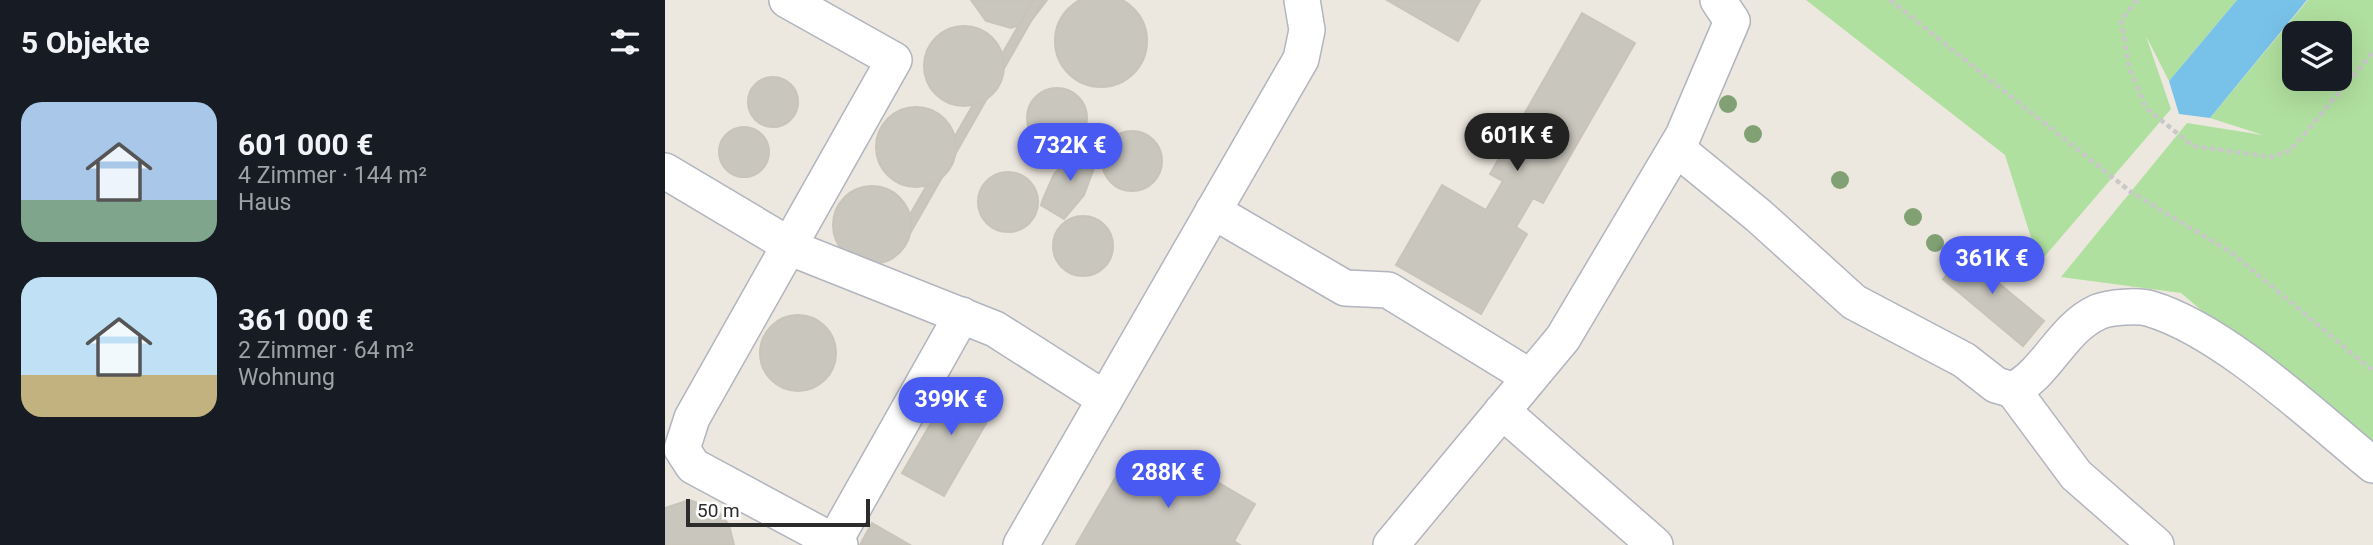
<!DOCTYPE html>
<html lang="de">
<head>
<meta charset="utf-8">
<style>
	body { margin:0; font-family:Roboto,sans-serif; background:#20242c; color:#f1f3f6; height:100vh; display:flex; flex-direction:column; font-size:26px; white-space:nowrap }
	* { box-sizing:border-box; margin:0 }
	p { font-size:23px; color:#9ea1a6 }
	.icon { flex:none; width:38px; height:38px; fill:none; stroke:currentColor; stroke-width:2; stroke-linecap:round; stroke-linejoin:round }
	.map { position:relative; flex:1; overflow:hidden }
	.panel { display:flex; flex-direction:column; background:#171b24; width:665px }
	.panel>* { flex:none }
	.buttons { position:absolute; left:1617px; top:21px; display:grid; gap:14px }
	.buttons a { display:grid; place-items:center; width:70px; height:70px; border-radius:14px; background:#171b24; box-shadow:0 7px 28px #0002; font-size:35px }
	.scale { position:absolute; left:21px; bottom:18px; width:184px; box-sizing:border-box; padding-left:7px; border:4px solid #2c2c2c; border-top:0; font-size:19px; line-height:24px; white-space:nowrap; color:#2c2c2c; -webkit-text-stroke:5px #fff; paint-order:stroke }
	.price { position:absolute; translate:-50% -60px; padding:0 16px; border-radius:24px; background:#485af1; color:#fff; font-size:23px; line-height:46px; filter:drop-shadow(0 2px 4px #0008) }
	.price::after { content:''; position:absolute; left:50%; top:42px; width:21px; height:16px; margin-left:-10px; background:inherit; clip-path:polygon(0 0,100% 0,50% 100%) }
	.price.selected { background:#222; color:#fff }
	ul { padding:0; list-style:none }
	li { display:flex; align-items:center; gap:21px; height:175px; padding:0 21px }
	li span { display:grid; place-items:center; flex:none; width:196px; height:140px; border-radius:21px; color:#555 }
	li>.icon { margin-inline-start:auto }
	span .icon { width:84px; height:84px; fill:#fffc; stroke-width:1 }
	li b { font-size:30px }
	h2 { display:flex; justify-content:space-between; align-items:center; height:84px; padding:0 21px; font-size:30px }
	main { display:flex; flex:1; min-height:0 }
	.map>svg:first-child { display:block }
</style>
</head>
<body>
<main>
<section class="panel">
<h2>5 Objekte<svg class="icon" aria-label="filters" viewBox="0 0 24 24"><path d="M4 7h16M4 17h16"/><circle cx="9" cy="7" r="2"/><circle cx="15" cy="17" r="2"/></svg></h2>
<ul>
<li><span style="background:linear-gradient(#a9c7e8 70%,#7fa58c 0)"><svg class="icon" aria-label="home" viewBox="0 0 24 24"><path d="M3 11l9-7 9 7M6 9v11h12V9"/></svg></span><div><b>601 000 €</b><p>4 Zimmer · 144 m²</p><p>Haus</p></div></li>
<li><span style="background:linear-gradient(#bfe0f5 70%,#c2b280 0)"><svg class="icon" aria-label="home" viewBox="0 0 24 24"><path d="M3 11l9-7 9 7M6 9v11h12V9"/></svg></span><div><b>361 000 €</b><p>2 Zimmer · 64 m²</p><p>Wohnung</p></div></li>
</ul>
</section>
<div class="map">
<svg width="1708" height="545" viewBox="0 0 1708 545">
	<rect width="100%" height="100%" fill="#ede8df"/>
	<g fill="#b0e09f" fill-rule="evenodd">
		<path d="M1141 0H1572L1504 81 1481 36 1506 109 1374 263 1340 155Z"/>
		<path d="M1643 0H1708V456L1516 293 1396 277 1522 123 1598 135 1545 118ZM1629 33H1675V79H1629Z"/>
	</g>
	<path fill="#78c2e9" d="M1572 0H1642L1545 118 1514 114 1504 81Z"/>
	<g fill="#c9c6bd" stroke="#c8c4b9" stroke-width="2">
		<circle cx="436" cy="41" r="46"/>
		<path d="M306 0H382L366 21 346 28 321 21Z"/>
		<path d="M368 0H378L235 251 227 246Z"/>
		<path d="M722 0H815L793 41Z"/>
		<path d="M917 13 970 43 878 203 868 198 851 227 862 234 816 314 731 265 777 185 821 210 838 181 825 174Z"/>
		<circle cx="299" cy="66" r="40"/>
		<circle cx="108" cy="102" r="25"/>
		<circle cx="392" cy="118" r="30"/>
		<circle cx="251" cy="147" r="40"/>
		<circle cx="79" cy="152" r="25"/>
		<circle cx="467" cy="161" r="30"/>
		<path d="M415 146 432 156 429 168 419 195 399 219 376 205 378 199 389 174Z"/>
		<circle cx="343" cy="202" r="30"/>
		<circle cx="207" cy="225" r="39"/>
		<circle cx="418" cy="246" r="30"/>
		<path d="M1305 246 1332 268 1325 276 1379 321 1358 346 1278 279Z"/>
		<circle cx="133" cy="353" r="38"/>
		<path d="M292 378 334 401 279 496 237 473Z"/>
		<path d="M501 452 590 504 569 541 575 545H411L453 473 479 488Z"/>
		<path d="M24 500 52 510 64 525 69 545H0V508Z"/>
		<path d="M207 523 245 545H195Z"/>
	</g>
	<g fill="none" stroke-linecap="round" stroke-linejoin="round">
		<defs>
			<g id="minor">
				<path d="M122 0 229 60 27 418 17 449 28 466 175 545"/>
				<path d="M1011 148 1094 216 1189 302 1299 360 1331 385 1348 390C1383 372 1396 329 1433 312 1445 307 1474 305 1486 309 1559 331 1648 416 1708 465"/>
				<path d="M0 171 136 252 330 329 440 399"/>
				<path d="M548 211 680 288 723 290 865 377"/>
				<path d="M1348 390 1411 475 1491 545"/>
				<path d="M837 411 990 545"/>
				<path d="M169 542 297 315"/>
				<path d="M356 545 636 59 642 30 637 0"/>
				<path d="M726 545 898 338 1018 136 1067 21 1053 0"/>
			</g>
		</defs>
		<use href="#minor" stroke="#b2b4bf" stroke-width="38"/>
		<g stroke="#c8c8c8" stroke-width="4.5" stroke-dasharray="5 3.5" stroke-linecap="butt">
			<path d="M1225 0 1466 192 1567 253 1708 371"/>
			<path d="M1472 0 1456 20 1464 67 1481 108 1528 146 1607 157 1626 150 1708 52"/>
		</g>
		<use href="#minor" stroke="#fff" stroke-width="35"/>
	</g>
	<g fill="#81a175">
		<circle cx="1063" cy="104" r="9"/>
		<circle cx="1088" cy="134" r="9"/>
		<circle cx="1175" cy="180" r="9"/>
		<circle cx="1248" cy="217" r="9"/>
		<circle cx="1270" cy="243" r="9"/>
	</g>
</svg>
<div class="buttons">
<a><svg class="icon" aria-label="layers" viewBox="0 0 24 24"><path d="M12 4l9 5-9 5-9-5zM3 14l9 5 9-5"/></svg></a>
</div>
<div class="scale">50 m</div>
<b class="price selected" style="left:852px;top:173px">601K €</b>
<b class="price" style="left:405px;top:183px">732K €</b>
<b class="price" style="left:1327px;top:296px">361K €</b>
<b class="price" style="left:286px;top:437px">399K €</b>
<b class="price" style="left:503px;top:510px">288K €</b>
</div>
</main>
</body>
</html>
